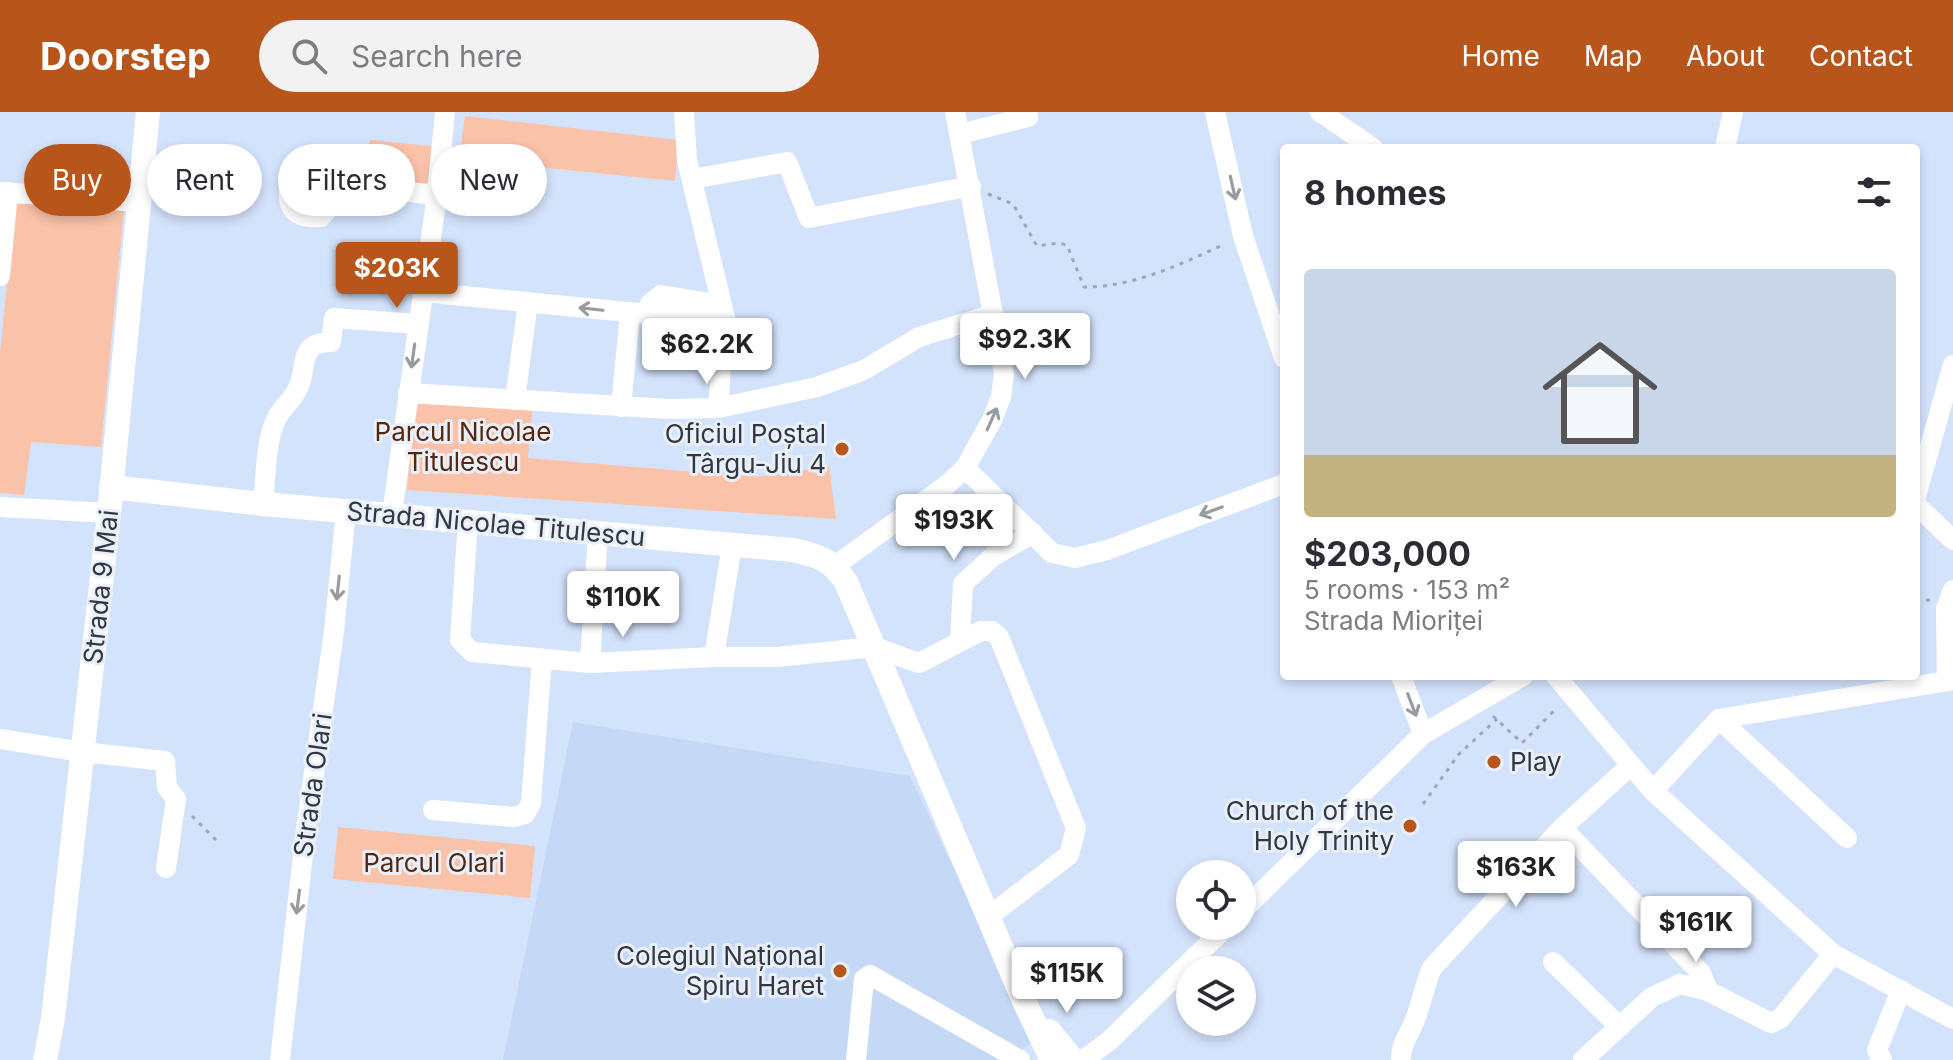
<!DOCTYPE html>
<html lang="en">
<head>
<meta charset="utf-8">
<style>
	body { margin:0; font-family:Inter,sans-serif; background:#f2f2f3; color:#2b2b33; height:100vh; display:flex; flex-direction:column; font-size:30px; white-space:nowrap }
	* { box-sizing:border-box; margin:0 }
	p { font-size:26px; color:#7c7c81 }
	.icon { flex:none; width:44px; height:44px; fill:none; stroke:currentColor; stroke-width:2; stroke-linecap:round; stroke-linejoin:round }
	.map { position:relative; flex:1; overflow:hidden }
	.sheet { position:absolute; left:1280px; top:32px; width:640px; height:536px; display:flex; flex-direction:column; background:#fff; border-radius:8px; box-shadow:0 4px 12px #0003 }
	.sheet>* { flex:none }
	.guide { position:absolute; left:24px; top:32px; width:760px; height:72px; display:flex; gap:16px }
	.tools { position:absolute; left:1176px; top:748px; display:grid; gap:16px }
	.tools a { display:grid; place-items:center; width:80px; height:80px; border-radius:50%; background:#fff; box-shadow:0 4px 12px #0003; font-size:40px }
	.price { position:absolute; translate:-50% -68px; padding:0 18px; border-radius:8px; background:#fff; color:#222; font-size:26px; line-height:52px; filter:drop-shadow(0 2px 4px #0008) }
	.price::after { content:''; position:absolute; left:50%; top:48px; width:24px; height:18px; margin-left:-12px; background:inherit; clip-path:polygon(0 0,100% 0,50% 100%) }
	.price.selected { background:#b7551a; color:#fff }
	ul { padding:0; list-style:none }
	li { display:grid; align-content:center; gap:16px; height:424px; padding:0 24px }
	li span { display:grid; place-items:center; height:248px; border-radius:8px; color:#555 }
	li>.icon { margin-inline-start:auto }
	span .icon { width:144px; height:144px; fill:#fffc; stroke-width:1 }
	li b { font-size:34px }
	h2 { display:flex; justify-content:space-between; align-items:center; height:96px; padding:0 24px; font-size:34px }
	.chip { padding:0 28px; border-radius:36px; background:#fff; box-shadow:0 4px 12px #0003; font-size:28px; line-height:72px }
	.chip.selected { background:#b7551a; color:#fff }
	header { display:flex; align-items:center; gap:48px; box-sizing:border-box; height:112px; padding:0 40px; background:#b7551a; color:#fff }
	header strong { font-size:38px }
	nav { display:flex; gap:44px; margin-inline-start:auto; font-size:28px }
	.search { width:560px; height:72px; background:#f2f2f3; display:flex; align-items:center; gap:20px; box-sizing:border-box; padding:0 28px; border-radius:44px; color:#7c7c81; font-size:30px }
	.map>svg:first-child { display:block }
</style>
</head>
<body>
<header>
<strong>Doorstep</strong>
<div class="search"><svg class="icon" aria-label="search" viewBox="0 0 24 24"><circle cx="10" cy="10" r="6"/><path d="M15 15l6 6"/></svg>Search here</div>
<nav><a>Home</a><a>Map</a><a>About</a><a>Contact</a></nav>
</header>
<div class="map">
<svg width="1953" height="948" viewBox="0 0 1953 948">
	<rect width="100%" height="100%" fill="#d4e3fc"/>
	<path fill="#c5d8f6" d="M573 610 910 664 1035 929 1023 936 1021 948H503Z"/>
	<g fill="#fac2a8">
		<path d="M465 4 679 28 675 69 459 47Z"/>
		<path d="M370 28 432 34 427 74 364 67Z"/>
		<path d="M15 91 124 97 101 335 31 330 24 383 0 381V241Z"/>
		<path d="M415 285 533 292 528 346 757 365 829 354 836 407 407 378Z"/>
		<path d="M338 715 535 734 530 786 333 767Z"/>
	</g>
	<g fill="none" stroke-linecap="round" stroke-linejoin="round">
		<g stroke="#9ca7bb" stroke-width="3" stroke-dasharray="4 6" stroke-linecap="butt">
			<path d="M988 82 1013 92 1037 134 1059 131 1067 133 1084 175C1134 175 1181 152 1225 132"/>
			<path d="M1916 489 1931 488"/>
			<path d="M1493 604 1522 631 1557 596"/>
			<path d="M1423 692 1459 642 1497 607"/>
			<path d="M192 704 218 730"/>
		</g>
		<g stroke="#fff" stroke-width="20">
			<path d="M684 0 687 48 725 206 718 296"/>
			<path d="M1215 0 1243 124 1284 246"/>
			<path d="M1320 0 1373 36"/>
			<path d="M960 22 1028 5"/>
			<path d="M1725 36 1733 0"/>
			<path d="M692 67 787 50 809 106 971 74"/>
			<path d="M336 72 332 93 321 105C299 107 287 100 289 77L297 68 437 83"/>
			<path d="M0 80 138 90"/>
			<path d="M0 164 8 80"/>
			<path d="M422 180 648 202 725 206"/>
			<path d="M648 202 650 192 661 183 722 193"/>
			<path d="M408 281 669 297 718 296 817 275 864 258 919 225 993 202"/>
			<path d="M515 288 528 190"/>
			<path d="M621 295 630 201"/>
			<path d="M965 356 1052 441 1075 446 1107 438 1284 372"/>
			<path d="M1916 384 1953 253"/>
			<path d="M263 392C266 366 265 334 275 310 280 296 293 289 299 274 308 251 298 231 331 230L334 206 418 212"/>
			<path d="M1916 393 1953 428"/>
			<path d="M0 395 109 401"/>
			<path d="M392 402 437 83 445 0"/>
			<path d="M468 408 460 528 472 540 590 551 714 545H777L874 535 919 551 981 519H992L999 525 1076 716 1069 743 988 805"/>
			<path d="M836 453 948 372 965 356 992 308 1001 285 1004 261 955 0"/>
			<path d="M960 529 963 472 992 445 1033 421"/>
			<path d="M714 545 732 433"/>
			<path d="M590 551 598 420"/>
			<path d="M1401 564 1423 622"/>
			<path d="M1556 564 1653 679 1833 842 1953 907"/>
			<path d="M1947 568 1946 497 1953 478"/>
			<path d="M1719 607 1847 726"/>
			<path d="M0 627 82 640 165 649 167 675 176 687 166 756"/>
			<path d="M1653 679 1719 607 1953 568"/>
			<path d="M433 698 514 705 525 702 531 691 542 547"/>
			<path d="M1562 716 1701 861 1708 879"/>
			<path d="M1242 799 1423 622 1523 564"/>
			<path d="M1553 850 1620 915"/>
			<path d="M280 948 305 725 334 519 346 399"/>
			<path d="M856 948 864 867 870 863 1020 948"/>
			<path d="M1083 948 1109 929 1227 814"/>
			<path d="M1401 948C1400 932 1411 920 1416 905 1422 889 1425 872 1432 856L1562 716 1630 654"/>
			<path d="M1583 948 1652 885 1680 872 1708 879 1771 911 1781 906 1833 842"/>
			<path d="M1882 948 1877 938 1901 878"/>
		</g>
		<g stroke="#fff" stroke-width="24">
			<path d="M111 375 263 392 793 438C819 444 831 447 846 470L1024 889 1052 948"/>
			<path d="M1049 919 1073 948"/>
			<path d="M45 948 53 906 109 401 148 0"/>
		</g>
	</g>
	<defs><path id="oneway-shaft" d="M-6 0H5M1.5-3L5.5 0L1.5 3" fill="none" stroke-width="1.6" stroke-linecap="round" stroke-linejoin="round" transform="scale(2)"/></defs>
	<g stroke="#989ba0">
		<use href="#oneway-shaft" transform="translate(1233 76) rotate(77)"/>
		<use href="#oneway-shaft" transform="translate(591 197) rotate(-174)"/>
		<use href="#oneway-shaft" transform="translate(413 244) rotate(98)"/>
		<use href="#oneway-shaft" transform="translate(992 307) rotate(-66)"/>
		<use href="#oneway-shaft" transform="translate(1211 399) rotate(160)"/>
		<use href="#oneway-shaft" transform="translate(338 476) rotate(96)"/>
		<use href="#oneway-shaft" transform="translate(1412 593) rotate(69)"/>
		<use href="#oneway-shaft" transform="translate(298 790) rotate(97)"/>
	</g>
	<g fill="#b7551a" stroke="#eaf0fa" stroke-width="3">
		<circle cx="842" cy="337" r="8"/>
		<circle cx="1494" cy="650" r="8"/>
		<circle cx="1410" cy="714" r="8"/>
		<circle cx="840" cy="859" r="8"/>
	</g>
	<g text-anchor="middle" stroke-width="6" stroke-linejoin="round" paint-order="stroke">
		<g font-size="26" fill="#56270e" stroke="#eaf0fa">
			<text x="463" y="329">Parcul Nicolae<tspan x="463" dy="30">Titulescu</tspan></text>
			<text x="434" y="760">Parcul Olari</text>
		</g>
		<g font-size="26" fill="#323741" stroke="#eaf0fa" text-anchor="end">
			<text x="826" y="331">Oficiul Poștal<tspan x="826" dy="30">Târgu-Jiu 4</tspan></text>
			<text x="1510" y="659" text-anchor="start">Play</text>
			<text x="1394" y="708">Church of the<tspan x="1394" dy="30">Holy Trinity</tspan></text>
			<text x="824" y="853">Colegiul Național<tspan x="824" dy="30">Spiru Haret</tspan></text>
		</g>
		<g font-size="26" fill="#323741" stroke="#eaf0fa">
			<text transform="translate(496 412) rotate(5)" y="9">Strada Nicolae Titulescu</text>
			<text transform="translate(101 475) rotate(-84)" y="9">Strada 9 Mai</text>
			<text transform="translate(313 673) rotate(-82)" y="9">Strada Olari</text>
		</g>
	</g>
</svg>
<div class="tools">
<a><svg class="icon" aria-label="locate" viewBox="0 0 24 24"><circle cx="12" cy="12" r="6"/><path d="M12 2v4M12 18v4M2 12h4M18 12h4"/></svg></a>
<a><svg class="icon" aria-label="layers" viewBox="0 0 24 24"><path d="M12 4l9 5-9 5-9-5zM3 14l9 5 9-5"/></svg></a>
</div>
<b class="price selected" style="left:397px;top:198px">$203K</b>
<b class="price" style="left:1025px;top:269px">$92.3K</b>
<b class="price" style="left:707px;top:274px">$62.2K</b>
<b class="price" style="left:954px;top:450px">$193K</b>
<b class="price" style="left:623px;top:527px">$110K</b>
<b class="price" style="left:1516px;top:797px">$163K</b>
<b class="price" style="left:1696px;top:852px">$161K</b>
<b class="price" style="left:1067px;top:903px">$115K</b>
<div class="guide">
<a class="chip selected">Buy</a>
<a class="chip">Rent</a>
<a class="chip">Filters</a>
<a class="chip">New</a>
</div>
<section class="sheet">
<h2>8 homes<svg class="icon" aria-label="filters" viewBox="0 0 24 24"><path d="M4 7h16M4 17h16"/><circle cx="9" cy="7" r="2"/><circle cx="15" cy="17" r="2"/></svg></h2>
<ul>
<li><span style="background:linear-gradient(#c9d6e8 75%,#c2b280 0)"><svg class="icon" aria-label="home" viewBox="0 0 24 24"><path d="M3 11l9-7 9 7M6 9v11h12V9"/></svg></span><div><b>$203,000</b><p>5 rooms · 153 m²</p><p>Strada Mioriței</p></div></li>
</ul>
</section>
</div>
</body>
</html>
